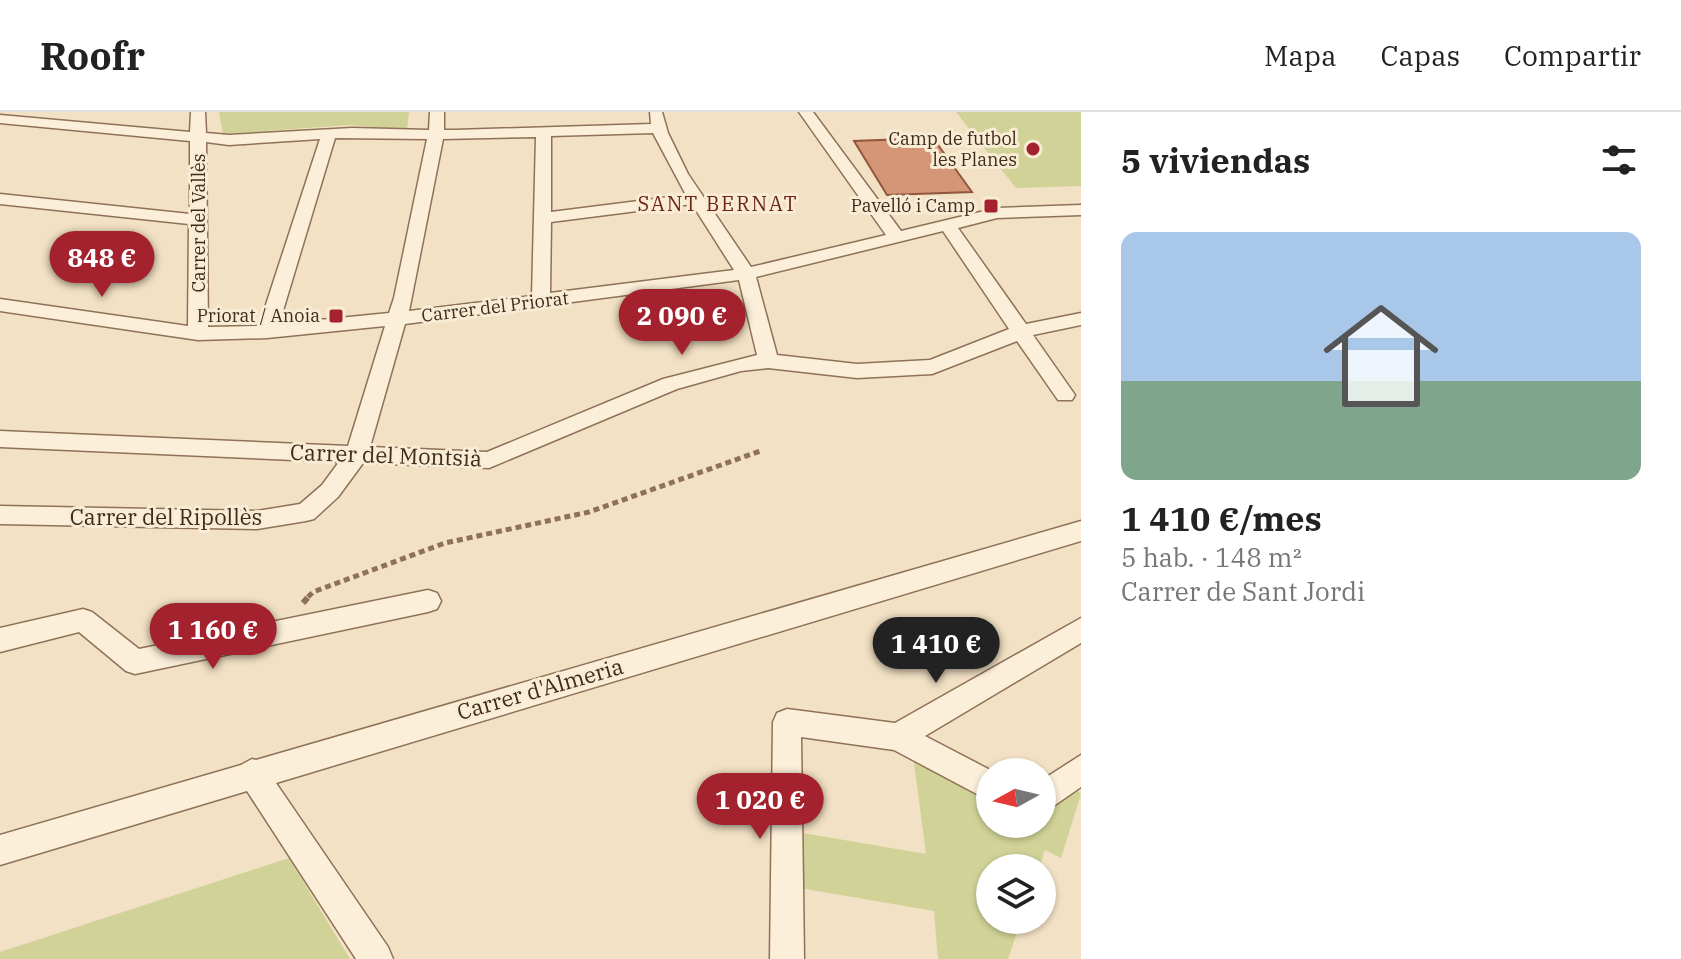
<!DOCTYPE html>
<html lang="es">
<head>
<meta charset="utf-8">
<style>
	body { margin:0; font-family:"IBM Plex Serif",serif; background:#f2f2f2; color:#222; height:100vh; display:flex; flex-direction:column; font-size:30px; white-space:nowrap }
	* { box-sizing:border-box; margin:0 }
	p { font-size:26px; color:#767676 }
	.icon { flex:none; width:44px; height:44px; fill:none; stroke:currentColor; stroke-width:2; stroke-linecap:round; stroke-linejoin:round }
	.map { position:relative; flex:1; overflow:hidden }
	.side { display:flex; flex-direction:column; background:#fff; width:600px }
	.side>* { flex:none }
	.needle { width:52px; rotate:262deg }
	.fabs { position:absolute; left:976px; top:646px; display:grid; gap:16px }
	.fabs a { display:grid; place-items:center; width:80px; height:80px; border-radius:50%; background:#fff; box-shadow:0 2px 6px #0004; font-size:40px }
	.price { position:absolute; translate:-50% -68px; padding:0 18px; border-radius:28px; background:#a4222e; color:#fff; font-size:26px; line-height:52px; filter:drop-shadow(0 2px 4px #0008) }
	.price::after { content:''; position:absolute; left:50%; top:48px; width:24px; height:18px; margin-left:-12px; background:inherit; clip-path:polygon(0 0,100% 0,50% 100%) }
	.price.active { background:#222; color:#fff }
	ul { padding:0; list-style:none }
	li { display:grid; align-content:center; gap:16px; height:424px; padding:0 40px }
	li+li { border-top:2px solid #e0e0e0 }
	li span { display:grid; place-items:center; height:248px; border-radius:16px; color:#555 }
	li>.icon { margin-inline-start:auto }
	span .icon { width:144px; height:144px; fill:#fffc; stroke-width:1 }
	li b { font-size:34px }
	h2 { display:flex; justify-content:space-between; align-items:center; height:96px; padding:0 40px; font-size:34px }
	header { display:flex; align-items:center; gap:48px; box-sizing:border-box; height:112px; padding:0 40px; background:#fff; border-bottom:2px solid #e0e0e0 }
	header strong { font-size:38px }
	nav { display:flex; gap:44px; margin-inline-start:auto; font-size:28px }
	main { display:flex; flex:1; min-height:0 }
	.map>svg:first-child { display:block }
</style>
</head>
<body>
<header>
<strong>Roofr</strong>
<nav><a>Mapa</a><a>Capas</a><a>Compartir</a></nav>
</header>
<main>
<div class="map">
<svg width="1081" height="847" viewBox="0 0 1081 847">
	<rect width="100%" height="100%" fill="#f2e1c4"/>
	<g fill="#d0d297">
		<path d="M219 0H409L407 18 350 13 223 22Z"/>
		<path d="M956 0H1081V74L1016 76Z"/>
		<path d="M914 651 990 684V712H1042V698L1074 675 1081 682 1061 746 1045 738 1039 756H990V808H1021L1008 847H938L934 799 794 775 797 720 926 742Z"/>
		<path d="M289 746 350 847H0V840Z"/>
	</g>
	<path fill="#d49677" stroke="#91573c" stroke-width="2" d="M933 26 972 80 887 83 854 29Z"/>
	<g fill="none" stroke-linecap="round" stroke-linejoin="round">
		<defs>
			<g id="minor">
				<path d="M191 0H205L206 21 229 23 352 16 429 18 430 0H444V18H455L651 12 650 0H662L668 21 688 62 751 155 886 123 799 0H813L901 119 997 96 1081 93V103L997 106 958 116 1026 212 1081 201V213L1033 223 1075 283 1072 288H1058L1017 229 932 262 857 266 768 256 741 259 677 277 489 356 363 351 338 385 314 407 306 409 257 417 0 412V394L257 399 300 392 322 373 339 350 0 335V319L348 334 385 214 267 226 198 228 0 199V187L188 214 189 112 0 92V82L190 102V29L0 11V3L190 20ZM653 21 686 83 551 100V24ZM536 25 532 184 409 199 443 27ZM335 26 427 27 394 186 389 201 279 212ZM320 27 259 214 208 215 206 30 229 33ZM692 92 734 158 550 181 551 110ZM943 119 1009 217 930 248 857 252 777 243 756 165ZM739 168 757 243 663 267 487 340 370 335 405 212Z"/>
				<path d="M1081 409V429L276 671 388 835 393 847H356L247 679 0 753V723L241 653 252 647 256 648Z"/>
				<path d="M428 478 437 481 441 489 437 497 428 500 135 562 126 559 79 520 0 540V516L83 497 92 500 139 537Z"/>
				<path d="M1081 506V531L925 624 994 660H990V689L894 638 801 625 804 847H770L773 610 777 601 787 597 895 611Z"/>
				<path d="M1081 643V675L1042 702V668Z"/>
			</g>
		</defs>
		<use href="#minor" stroke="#8f7158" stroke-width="3"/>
		<path stroke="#8f7158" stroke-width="5" stroke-dasharray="6 4" stroke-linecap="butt" d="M308 485 313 480 445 431 589 400 763 338"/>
		<path stroke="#8f7158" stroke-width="6" stroke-dasharray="7 5" stroke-linecap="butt" d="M303 491 310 483"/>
		<use href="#minor" fill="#fcefd9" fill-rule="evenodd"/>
	</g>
	<g fill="#a4222e" stroke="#f9ecd5" stroke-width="3">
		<circle cx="1033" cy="37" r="8"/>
		<rect x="983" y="86" width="16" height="16" rx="4"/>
		<rect x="328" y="196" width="16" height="16" rx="4"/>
	</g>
	<g text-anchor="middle" stroke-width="6" stroke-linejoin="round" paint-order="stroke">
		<g font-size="18" fill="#3e2b1e" stroke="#f9ecd5" text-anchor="end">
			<text x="1017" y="33">Camp de futbol<tspan x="1017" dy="21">les Planes</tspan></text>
			<text x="975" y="100">Pavelló i Camp</text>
			<text x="320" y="210">Priorat / Anoia</text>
		</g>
		<g font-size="18" fill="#3e2b1e" stroke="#f9ecd5">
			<text transform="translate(199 111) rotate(-90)" y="6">Carrer del Vallès</text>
			<text transform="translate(495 195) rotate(-7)" y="6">Carrer del Priorat</text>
		</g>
		<g font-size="20" letter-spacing="2" fill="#6f2419" stroke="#f9ecd5">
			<text x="718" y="99">SANT BERNAT</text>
		</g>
		<g font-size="22" fill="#3e2b1e" stroke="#f9ecd5">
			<text transform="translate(386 343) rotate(2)" y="8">Carrer del Montsià</text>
			<text x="166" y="413">Carrer del Ripollès</text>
			<text transform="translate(540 577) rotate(-16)" y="8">Carrer d'Almeria</text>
		</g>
	</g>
</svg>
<div class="fabs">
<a><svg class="needle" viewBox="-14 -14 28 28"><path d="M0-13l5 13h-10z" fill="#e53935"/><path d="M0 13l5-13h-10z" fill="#767676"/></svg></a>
<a><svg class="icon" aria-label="layers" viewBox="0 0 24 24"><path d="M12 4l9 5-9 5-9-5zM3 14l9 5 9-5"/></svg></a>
</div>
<b class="price" style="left:102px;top:187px">848 €</b>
<b class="price" style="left:682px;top:245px">2 090 €</b>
<b class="price" style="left:213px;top:559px">1 160 €</b>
<b class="price active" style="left:936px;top:573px">1 410 €</b>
<b class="price" style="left:760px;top:729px">1 020 €</b>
</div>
<section class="side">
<h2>5 viviendas<svg class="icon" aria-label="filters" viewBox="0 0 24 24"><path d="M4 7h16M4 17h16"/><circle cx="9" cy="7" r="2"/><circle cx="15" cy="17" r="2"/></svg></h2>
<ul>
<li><span style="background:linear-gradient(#a9c7e8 60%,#7fa58c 0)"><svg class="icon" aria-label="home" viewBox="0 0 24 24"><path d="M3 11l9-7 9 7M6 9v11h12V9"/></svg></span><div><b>1 410 €/mes</b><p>5 hab. · 148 m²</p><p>Carrer de Sant Jordi</p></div></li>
</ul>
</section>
</main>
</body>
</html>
